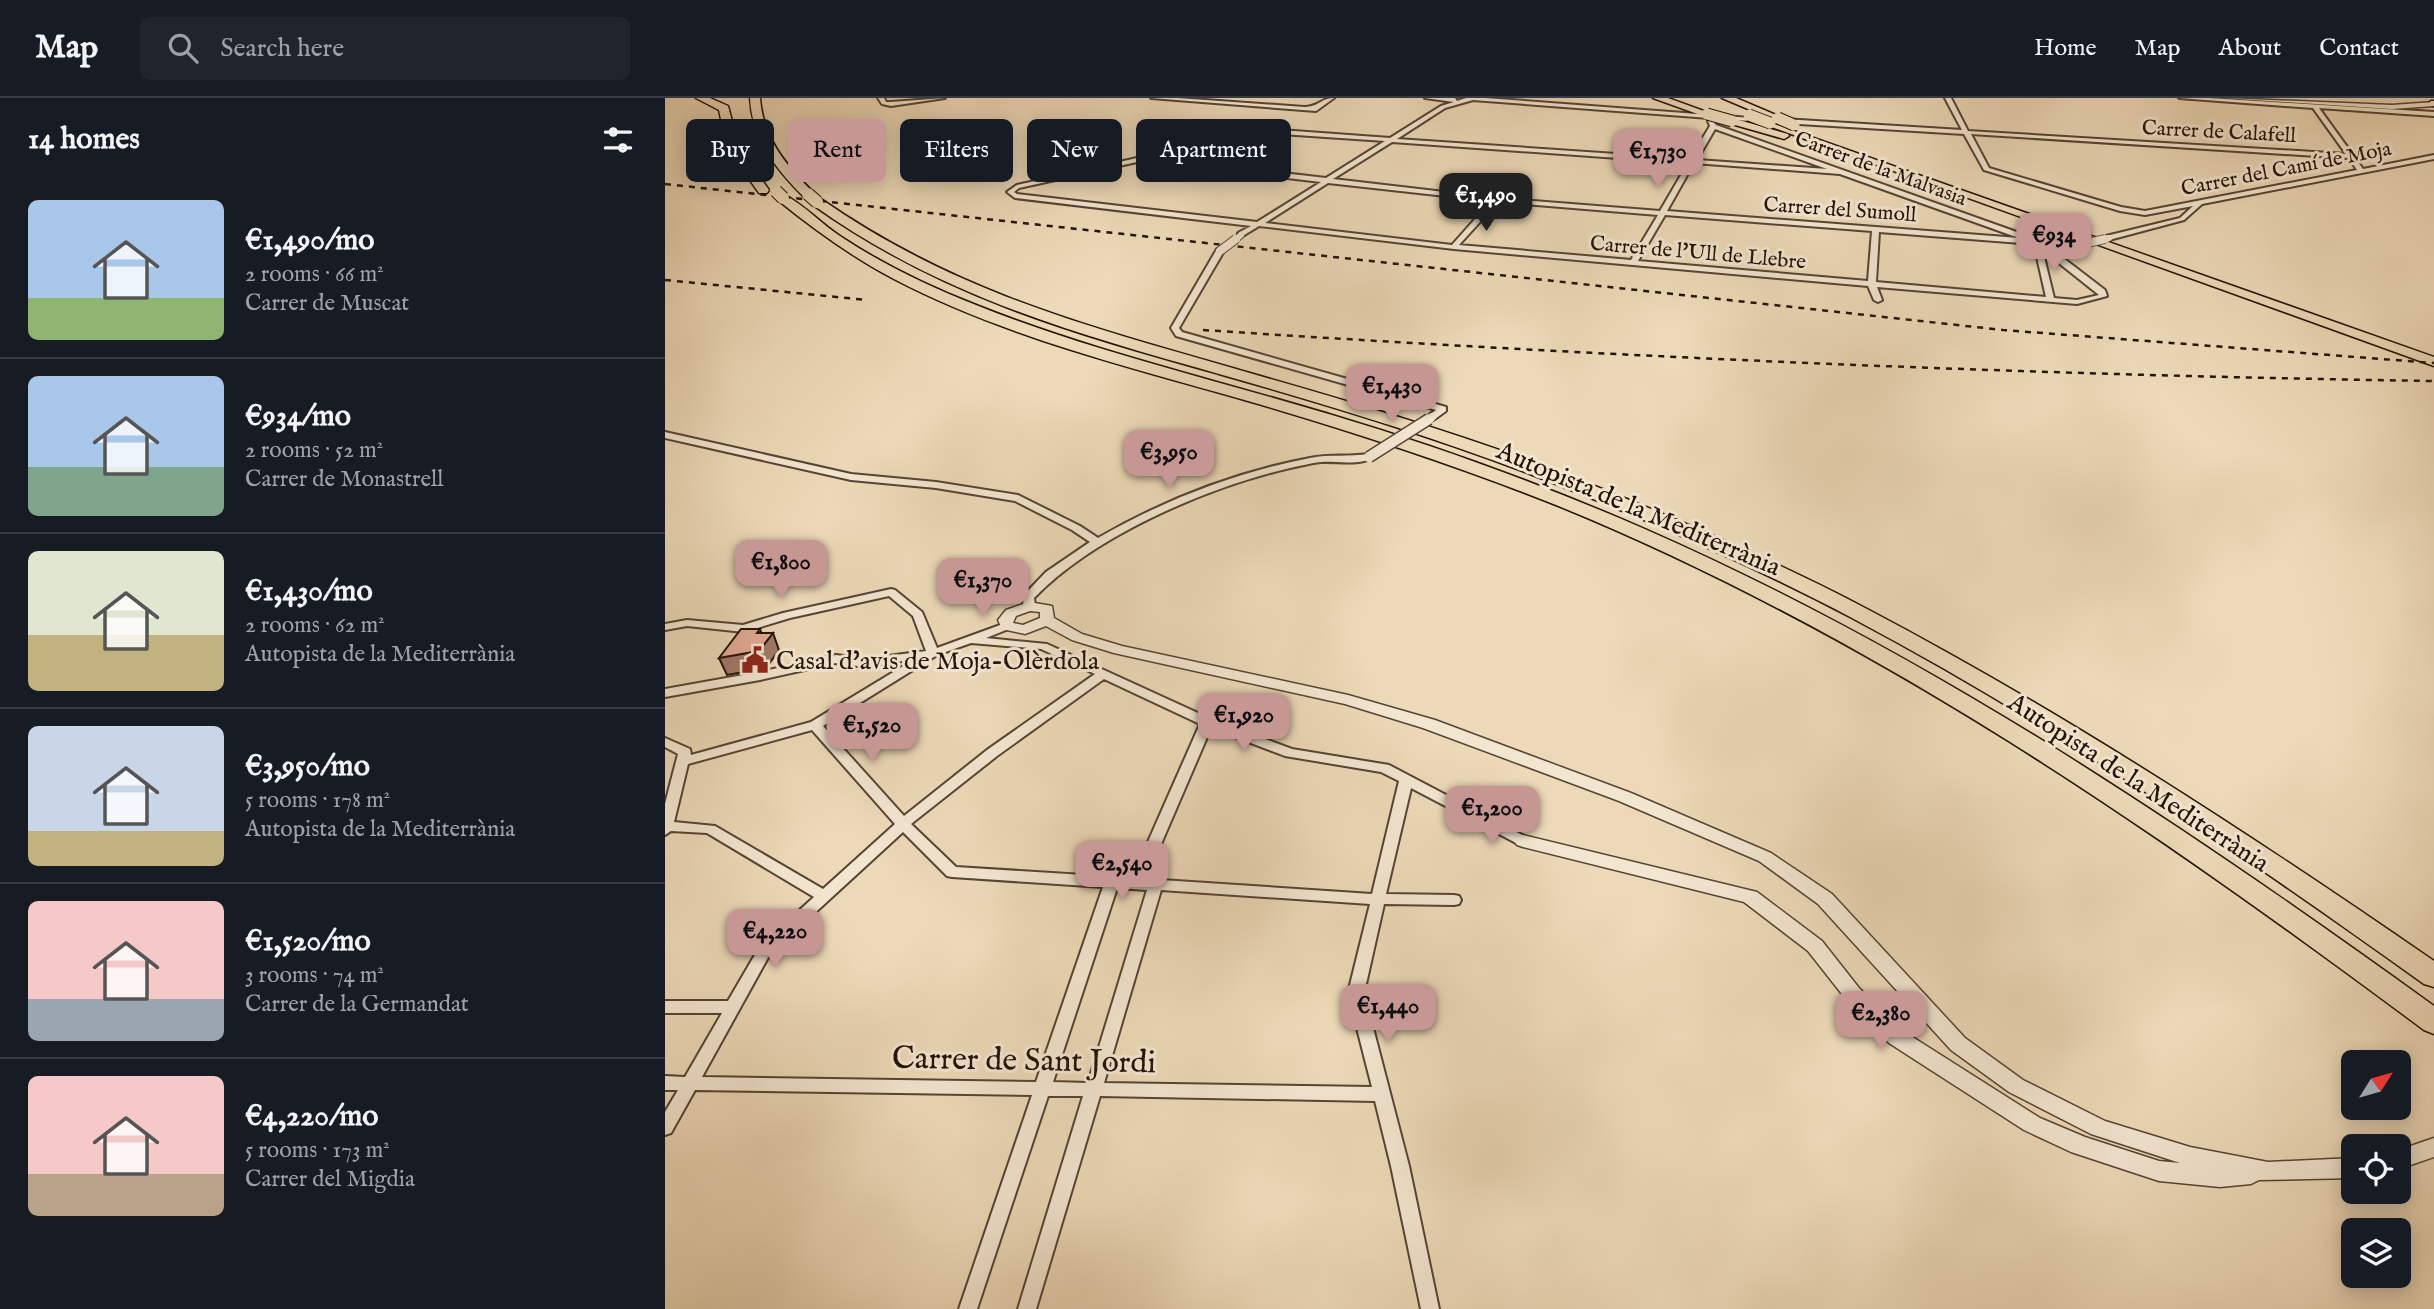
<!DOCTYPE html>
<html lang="en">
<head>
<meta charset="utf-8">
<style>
	body { margin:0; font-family:"IM FELL English",serif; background:#20242c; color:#f1f3f6; height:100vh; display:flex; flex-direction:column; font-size:26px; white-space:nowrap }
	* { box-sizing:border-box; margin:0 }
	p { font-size:23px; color:#9ea1a6 }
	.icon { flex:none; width:38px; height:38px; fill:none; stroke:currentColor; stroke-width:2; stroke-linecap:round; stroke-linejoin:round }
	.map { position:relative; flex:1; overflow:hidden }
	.side { display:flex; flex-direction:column; background:#171b24; width:665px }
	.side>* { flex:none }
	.hud { position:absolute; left:21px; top:21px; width:665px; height:63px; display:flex; gap:14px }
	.needle { width:46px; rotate:53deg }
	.tools { position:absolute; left:1676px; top:952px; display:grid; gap:14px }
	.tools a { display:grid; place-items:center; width:70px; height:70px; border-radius:10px; background:#171b24; box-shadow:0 4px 18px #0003; font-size:35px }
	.price { position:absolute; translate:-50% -60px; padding:0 16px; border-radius:14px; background:#c59692; color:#111; font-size:23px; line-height:46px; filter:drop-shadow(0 2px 4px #0008) }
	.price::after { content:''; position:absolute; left:50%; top:42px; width:21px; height:16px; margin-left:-10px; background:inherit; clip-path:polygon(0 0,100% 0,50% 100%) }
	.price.active { background:#222; color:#fff }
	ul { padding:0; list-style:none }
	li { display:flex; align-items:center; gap:21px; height:175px; padding:0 28px }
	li+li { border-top:2px solid #363941 }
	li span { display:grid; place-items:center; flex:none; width:196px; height:140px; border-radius:10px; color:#555 }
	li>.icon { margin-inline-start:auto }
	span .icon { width:84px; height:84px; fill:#fffc; stroke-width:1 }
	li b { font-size:30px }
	h2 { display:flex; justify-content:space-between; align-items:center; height:84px; padding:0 28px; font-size:30px }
	.pill { padding:0 24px; border-radius:10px; background:#171b24; box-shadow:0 4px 18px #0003; font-size:24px; line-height:63px }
	.pill.active { background:#c59692; color:#111 }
	header { display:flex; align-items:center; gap:42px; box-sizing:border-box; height:98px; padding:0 35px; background:#171b24; border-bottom:2px solid #363941 }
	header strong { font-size:33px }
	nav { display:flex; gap:38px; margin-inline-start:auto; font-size:24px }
	.search { width:490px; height:63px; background:#20242c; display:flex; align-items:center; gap:18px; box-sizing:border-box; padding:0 24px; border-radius:10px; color:#9ea1a6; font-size:26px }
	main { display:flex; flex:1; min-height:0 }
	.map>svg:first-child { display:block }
</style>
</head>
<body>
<header>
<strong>Map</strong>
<div class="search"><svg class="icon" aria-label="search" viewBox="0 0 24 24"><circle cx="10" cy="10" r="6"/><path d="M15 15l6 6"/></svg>Search here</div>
<nav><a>Home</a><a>Map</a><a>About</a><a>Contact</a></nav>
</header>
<main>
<section class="side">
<h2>14 homes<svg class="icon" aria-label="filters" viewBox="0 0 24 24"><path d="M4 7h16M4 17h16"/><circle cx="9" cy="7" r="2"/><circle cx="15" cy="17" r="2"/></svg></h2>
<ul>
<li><span style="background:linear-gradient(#a9c7e8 70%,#8fb573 0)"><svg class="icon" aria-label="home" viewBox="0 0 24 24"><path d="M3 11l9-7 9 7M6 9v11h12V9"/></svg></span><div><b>€1,490/mo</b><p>2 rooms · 66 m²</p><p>Carrer de Muscat</p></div></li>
<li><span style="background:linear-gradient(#a9c7e8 65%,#7fa58c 0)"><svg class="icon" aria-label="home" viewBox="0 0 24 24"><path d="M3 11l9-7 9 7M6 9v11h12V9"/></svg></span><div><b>€934/mo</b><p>2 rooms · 52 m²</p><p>Carrer de Monastrell</p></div></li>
<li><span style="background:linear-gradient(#dfe7d0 60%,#c2b280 0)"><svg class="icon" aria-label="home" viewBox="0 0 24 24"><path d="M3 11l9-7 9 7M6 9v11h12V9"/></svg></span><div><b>€1,430/mo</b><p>2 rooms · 62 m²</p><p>Autopista de la Mediterrània</p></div></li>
<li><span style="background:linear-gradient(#c9d6e8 75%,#c2b280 0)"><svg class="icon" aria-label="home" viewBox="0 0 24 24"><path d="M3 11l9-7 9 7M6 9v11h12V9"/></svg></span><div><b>€3,950/mo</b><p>5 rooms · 178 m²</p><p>Autopista de la Mediterrània</p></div></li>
<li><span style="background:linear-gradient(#f6c9c9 70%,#9aa5b1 0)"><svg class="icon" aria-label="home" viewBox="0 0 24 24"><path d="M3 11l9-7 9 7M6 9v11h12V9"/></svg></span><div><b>€1,520/mo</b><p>3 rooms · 74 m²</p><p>Carrer de la Germandat</p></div></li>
<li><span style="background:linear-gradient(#f6c9c9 70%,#b9a48a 0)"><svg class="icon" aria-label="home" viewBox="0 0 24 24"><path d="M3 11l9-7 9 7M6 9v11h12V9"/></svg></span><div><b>€4,220/mo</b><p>5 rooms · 173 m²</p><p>Carrer del Migdia</p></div></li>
</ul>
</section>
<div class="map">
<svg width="1769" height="1211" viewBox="0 0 1769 1211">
	<rect width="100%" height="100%" fill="#edd9b8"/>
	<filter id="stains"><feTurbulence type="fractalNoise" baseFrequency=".00286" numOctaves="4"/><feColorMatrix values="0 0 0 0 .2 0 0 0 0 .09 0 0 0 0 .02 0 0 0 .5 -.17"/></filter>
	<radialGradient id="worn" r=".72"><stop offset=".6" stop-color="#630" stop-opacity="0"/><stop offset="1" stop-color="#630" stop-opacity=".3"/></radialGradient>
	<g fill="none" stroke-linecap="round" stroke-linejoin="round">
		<defs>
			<g id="minor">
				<path d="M213 0H219L221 4H226L280 0 226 8 217 6Z"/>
				<path d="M486 0H512L639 9C654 9 656 0 669 0L651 13Z"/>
				<path d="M760 0H790L792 3 801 0H820L1099 21 1097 24 808 2 780 10 732 41 1025 61 1045 28 1043 23 1046 21 1051 27 1360 137 1359 141 1375 142 1389 200 1412 202 1434 197 1390 162 1389 152 1396 150 1397 159 1440 192 1442 198 1412 206 1212 189 1217 202 1213 204 1209 202 1203 188 789 151 594 128 576 139H573V135L586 128 350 100 342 94 352 87 601 31 725 40 776 8 789 4ZM1050 31 1162 71 1032 62ZM601 35 720 43 661 80 487 60ZM727 44 1023 65 995 113 831 100 668 81ZM481 62 484 64 656 84 592 124 352 96 349 94 354 90ZM1029 65 1175 76 1354 140 1002 113ZM663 85 826 103 787 147 600 125ZM833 104 993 117 966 162 794 147ZM1000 117 1207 133 1203 183 973 163ZM1214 134 1369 146 1381 199 1211 184Z"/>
				<path d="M1280 0H1286L1303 33 1681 56 1648 10 1514 0H1544L1769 14V18L1654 10 1698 71 1769 57V61L1537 106 1519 122 1444 142H1441V138L1515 120 1528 108 1480 117 1455 113 1319 72 1299 36 1118 25 1115 23 1118 21 1297 32ZM1306 36 1684 60 1692 72 1480 113 1456 109 1324 70Z"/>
				<path d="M552 151 559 153 514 230 517 234 781 309V313L770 321H764V317L771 312 511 238 506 230Z"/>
				<path d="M0 334 186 376 271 384 353 397 415 428 433 440C497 403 571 374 645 360 664 356 684 359 704 356L709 359C695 368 672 363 656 364 646 365 635 368 625 370 540 390 429 438 369 500L370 508 364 511 358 508 359 497 381 474 425 444 407 432 350 403 271 390 186 382 0 340Z"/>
				<path d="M226 491 230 492 257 514 272 550 338 526H346L348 528 346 530 321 540 382 546 546 621 627 651 724 667 863 740 865 743 863 746H853L746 690 721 796 789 797 794 798 796 802 794 806 789 807 719 806 699 895 744 1068 774 1211H756L726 1068 710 1003 435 998 371 1211H353L418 998H383L312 1211H294L367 997 30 992 6 1035 0 1037V1014L13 992H0V978L20 979 57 915H0V903H63L95 848 149 799 42 735 6 733 0 737V706L13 656 0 649V640L25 651 26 657 146 624 250 561 200 569 171 565 95 582 0 599V591L95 574 171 557 200 561 261 553 248 518 224 498 125 520 79 534 22 528 0 532V526L22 522 78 527 118 515ZM306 545 376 551 430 576 322 652 239 718 158 628 272 557ZM439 581 535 626 467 780 291 769 246 726 332 658ZM546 630 620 658 716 674 734 683 707 796 481 781ZM147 632 230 726 158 791 50 728 9 724 23 666ZM238 734 282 778 287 779 438 789 371 984 37 979 105 856ZM452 790 482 792 423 985 388 984ZM496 792 705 806 683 895 707 989 439 985Z"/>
			</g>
			<g id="tertiary">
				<path d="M1559 0 1727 7 1769 4V8L1727 11Z"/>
				<path d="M364 504 387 508 389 520 417 536 457 548 683 597 770 622 966 695 1106 755 1167 796 1300 940 1358 982 1440 1023 1525 1049 1603 1064 1689 1060V1080L1594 1082 1586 1086 1555 1089 1494 1083 1406 1054 1359 1032 1224 945 1180 900 1143 853 1079 804 858 749 852 747 849 743 852 739 858 737 1092 794 1157 843 1194 890 1238 933 1375 1020 1420 1039 1494 1063 1515 1065 1426 1036 1344 994 1286 952 1153 806 1094 763 954 703 758 630 680 606 449 555 407 542 381 528 360 536 337 531 333 522 341 512ZM365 513 375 514V520L358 527 348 525 351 518Z"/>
				<path d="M1769 1040V1059L1734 1071V1052Z"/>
			</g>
			<path id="secondary" d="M1766 3H1769V8L1763 6Z"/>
			<g id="trunk">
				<path d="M988 0H1003L1047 16 1038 18Z"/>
				<path d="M1057 0H1071L1118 20 1109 22Z"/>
				<path d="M1067 20 1123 36 1124 38 1119 41 1063 25V21Z"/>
				<path d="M1101 23 1769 259V268L1101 27Z"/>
			</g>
			<g id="motorway">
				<path d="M31 0H45L63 8 74 50 104 92 102 95H94L62 50 54 12Z"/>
				<path d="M85 0H95C98 40 120 66 147 93V99H139C110 70 87 41 85 0Z"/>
				<path d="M118 96C140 107 157 127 178 140 219 167 265 189 311 207 426 253 548 281 667 317 774 349 879 387 982 432 1264 556 1520 728 1769 908V936L1759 932C1487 729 1207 536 891 407 793 368 692 335 590 305 469 270 342 240 229 181 187 159 150 132 114 103L112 100Z"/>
				<path d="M148 101H156C290 194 418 227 571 271 675 301 780 331 881 369 990 411 1099 457 1202 511 1400 615 1586 737 1769 863V889L1759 886C1575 754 1387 626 1187 520 1083 465 974 418 865 376 763 337 659 306 554 276 405 234 276 198 148 107Z"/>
			</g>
		</defs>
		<use href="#minor" stroke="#564432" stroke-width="4"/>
		<use href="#tertiary" stroke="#564432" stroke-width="3"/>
		<use href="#secondary" stroke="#231306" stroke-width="3"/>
		<use href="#trunk" stroke="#231306" stroke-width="3"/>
		<use href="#motorway" stroke="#231306" stroke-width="3"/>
		<use href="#minor" fill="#f3e6d1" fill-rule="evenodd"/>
		<use href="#tertiary" fill="#f3e6d1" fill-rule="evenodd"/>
		<use href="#secondary" fill="#f3e6d1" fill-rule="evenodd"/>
		<use href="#trunk" fill="#edd9b8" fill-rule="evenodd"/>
		<use href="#motorway" fill="#edd9b8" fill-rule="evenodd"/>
		<g stroke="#231306" stroke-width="2.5" stroke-dasharray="6 6" stroke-linecap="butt">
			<path d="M0 86 1338 232 1769 265"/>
			<path d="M0 182 202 202"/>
			<path d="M538 232C948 259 1358 277 1769 283"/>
		</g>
		<defs>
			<g id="minor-bridge-far2">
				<path d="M569 143 576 137"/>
				<path d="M1433 143 1444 140"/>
			</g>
			<g id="minor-bridge-far1">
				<path d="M1393 152 1440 141"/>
				<path d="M555 153 571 141"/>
				<path d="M761 323 767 319"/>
			</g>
			<path id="minor-bridge" d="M704 359 764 321"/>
			<g id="trunk-bridge">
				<path d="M1042 16 1067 23"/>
				<path d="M1084 17 1105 25"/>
				<path d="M1113 20 1129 27"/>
			</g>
			<g id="motorway-bridge">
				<path d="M111 93 118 100"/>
				<path d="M143 96 152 104"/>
			</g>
		</defs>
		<use href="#minor-bridge-far2" stroke="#564432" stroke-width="8" stroke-linecap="butt"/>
		<use href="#minor-bridge-far1" stroke="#564432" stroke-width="10" stroke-linecap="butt"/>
		<use href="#minor-bridge" stroke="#564432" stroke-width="13" stroke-linecap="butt"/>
		<use href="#trunk-bridge" stroke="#231306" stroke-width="13" stroke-linecap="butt"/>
		<use href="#motorway-bridge" stroke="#231306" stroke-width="14" stroke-linecap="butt"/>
		<use href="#minor-bridge-far2" stroke="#f3e6d1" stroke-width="6"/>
		<use href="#minor-bridge-far1" stroke="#f3e6d1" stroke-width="8"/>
		<use href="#minor-bridge" stroke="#f3e6d1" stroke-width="10"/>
		<use href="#trunk-bridge" stroke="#edd9b8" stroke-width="11"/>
		<use href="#motorway-bridge" stroke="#edd9b8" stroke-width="12"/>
	</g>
	<path fill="#a07869" stroke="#231306" stroke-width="2" d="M95 531 100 545 108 535 114 552 101 570 62 577 54 560Z"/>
	<path fill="#e4ab96" stroke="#231306" stroke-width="2" d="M76 531H95L92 535H108L94 553 54 560Z"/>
	<defs>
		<symbol id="civic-bare" viewBox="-9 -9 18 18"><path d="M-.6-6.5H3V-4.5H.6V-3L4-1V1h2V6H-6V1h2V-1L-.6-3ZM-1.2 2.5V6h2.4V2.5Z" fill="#8f2418" stroke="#f3e6d1" stroke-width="2.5" paint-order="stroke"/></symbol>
	</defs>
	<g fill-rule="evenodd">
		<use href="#civic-bare" x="71" y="543" width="38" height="38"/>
	</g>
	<g text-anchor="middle" stroke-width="6" stroke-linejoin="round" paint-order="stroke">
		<g font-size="21" fill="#231306" stroke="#f3e6d1">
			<text transform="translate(1554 33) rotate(3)" y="7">Carrer de Calafell</text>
			<text transform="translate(1216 70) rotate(20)" y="7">Carrer de la Malvasia</text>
			<text transform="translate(1621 70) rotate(-11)" y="7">Carrer del Camí de Moja</text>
			<text transform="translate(1175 111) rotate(4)" y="7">Carrer del Sumoll</text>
			<text transform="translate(1033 154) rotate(5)" y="7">Carrer de l'Ull de Llebre</text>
		</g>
		<g font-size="26" fill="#231306" stroke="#f3e6d1">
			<text transform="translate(974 410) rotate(23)" y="9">Autopista de la Mediterrània</text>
			<text transform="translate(1474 684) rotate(33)" y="9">Autopista de la Mediterrània</text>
		</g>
		<g font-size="26" fill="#231306" stroke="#f3e6d1" text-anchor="start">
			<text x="111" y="571">Casal d'avis de Moja-Olèrdola</text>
		</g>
		<g font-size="32" fill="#231306" stroke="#f3e6d1">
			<text transform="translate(359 961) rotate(1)" y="11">Carrer de Sant Jordi</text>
		</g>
	</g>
	<rect width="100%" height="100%" filter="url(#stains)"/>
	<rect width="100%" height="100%" fill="url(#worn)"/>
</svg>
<div class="tools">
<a><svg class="needle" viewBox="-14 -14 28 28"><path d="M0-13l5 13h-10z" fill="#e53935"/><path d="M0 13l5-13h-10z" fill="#9ea1a6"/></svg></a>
<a><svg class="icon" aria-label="locate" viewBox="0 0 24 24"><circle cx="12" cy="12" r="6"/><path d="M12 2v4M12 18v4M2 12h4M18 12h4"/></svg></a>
<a><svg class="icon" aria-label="layers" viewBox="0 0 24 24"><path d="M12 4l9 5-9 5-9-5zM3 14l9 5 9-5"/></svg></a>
</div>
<b class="price" style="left:993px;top:91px">€1,730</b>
<b class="price active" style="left:821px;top:135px">€1,490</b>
<b class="price" style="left:1389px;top:175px">€934</b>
<b class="price" style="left:727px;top:326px">€1,430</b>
<b class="price" style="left:504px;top:392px">€3,950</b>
<b class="price" style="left:116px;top:502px">€1,800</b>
<b class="price" style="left:318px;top:520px">€1,370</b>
<b class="price" style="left:579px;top:655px">€1,920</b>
<b class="price" style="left:207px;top:665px">€1,520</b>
<b class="price" style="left:827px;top:748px">€1,200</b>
<b class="price" style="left:457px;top:803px">€2,540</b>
<b class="price" style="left:110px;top:871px">€4,220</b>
<b class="price" style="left:723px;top:946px">€1,440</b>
<b class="price" style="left:1216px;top:953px">€2,380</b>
<div class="hud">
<a class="pill">Buy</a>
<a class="pill active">Rent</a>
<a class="pill">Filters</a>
<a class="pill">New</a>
<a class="pill">Apartment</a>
</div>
</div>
</main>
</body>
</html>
